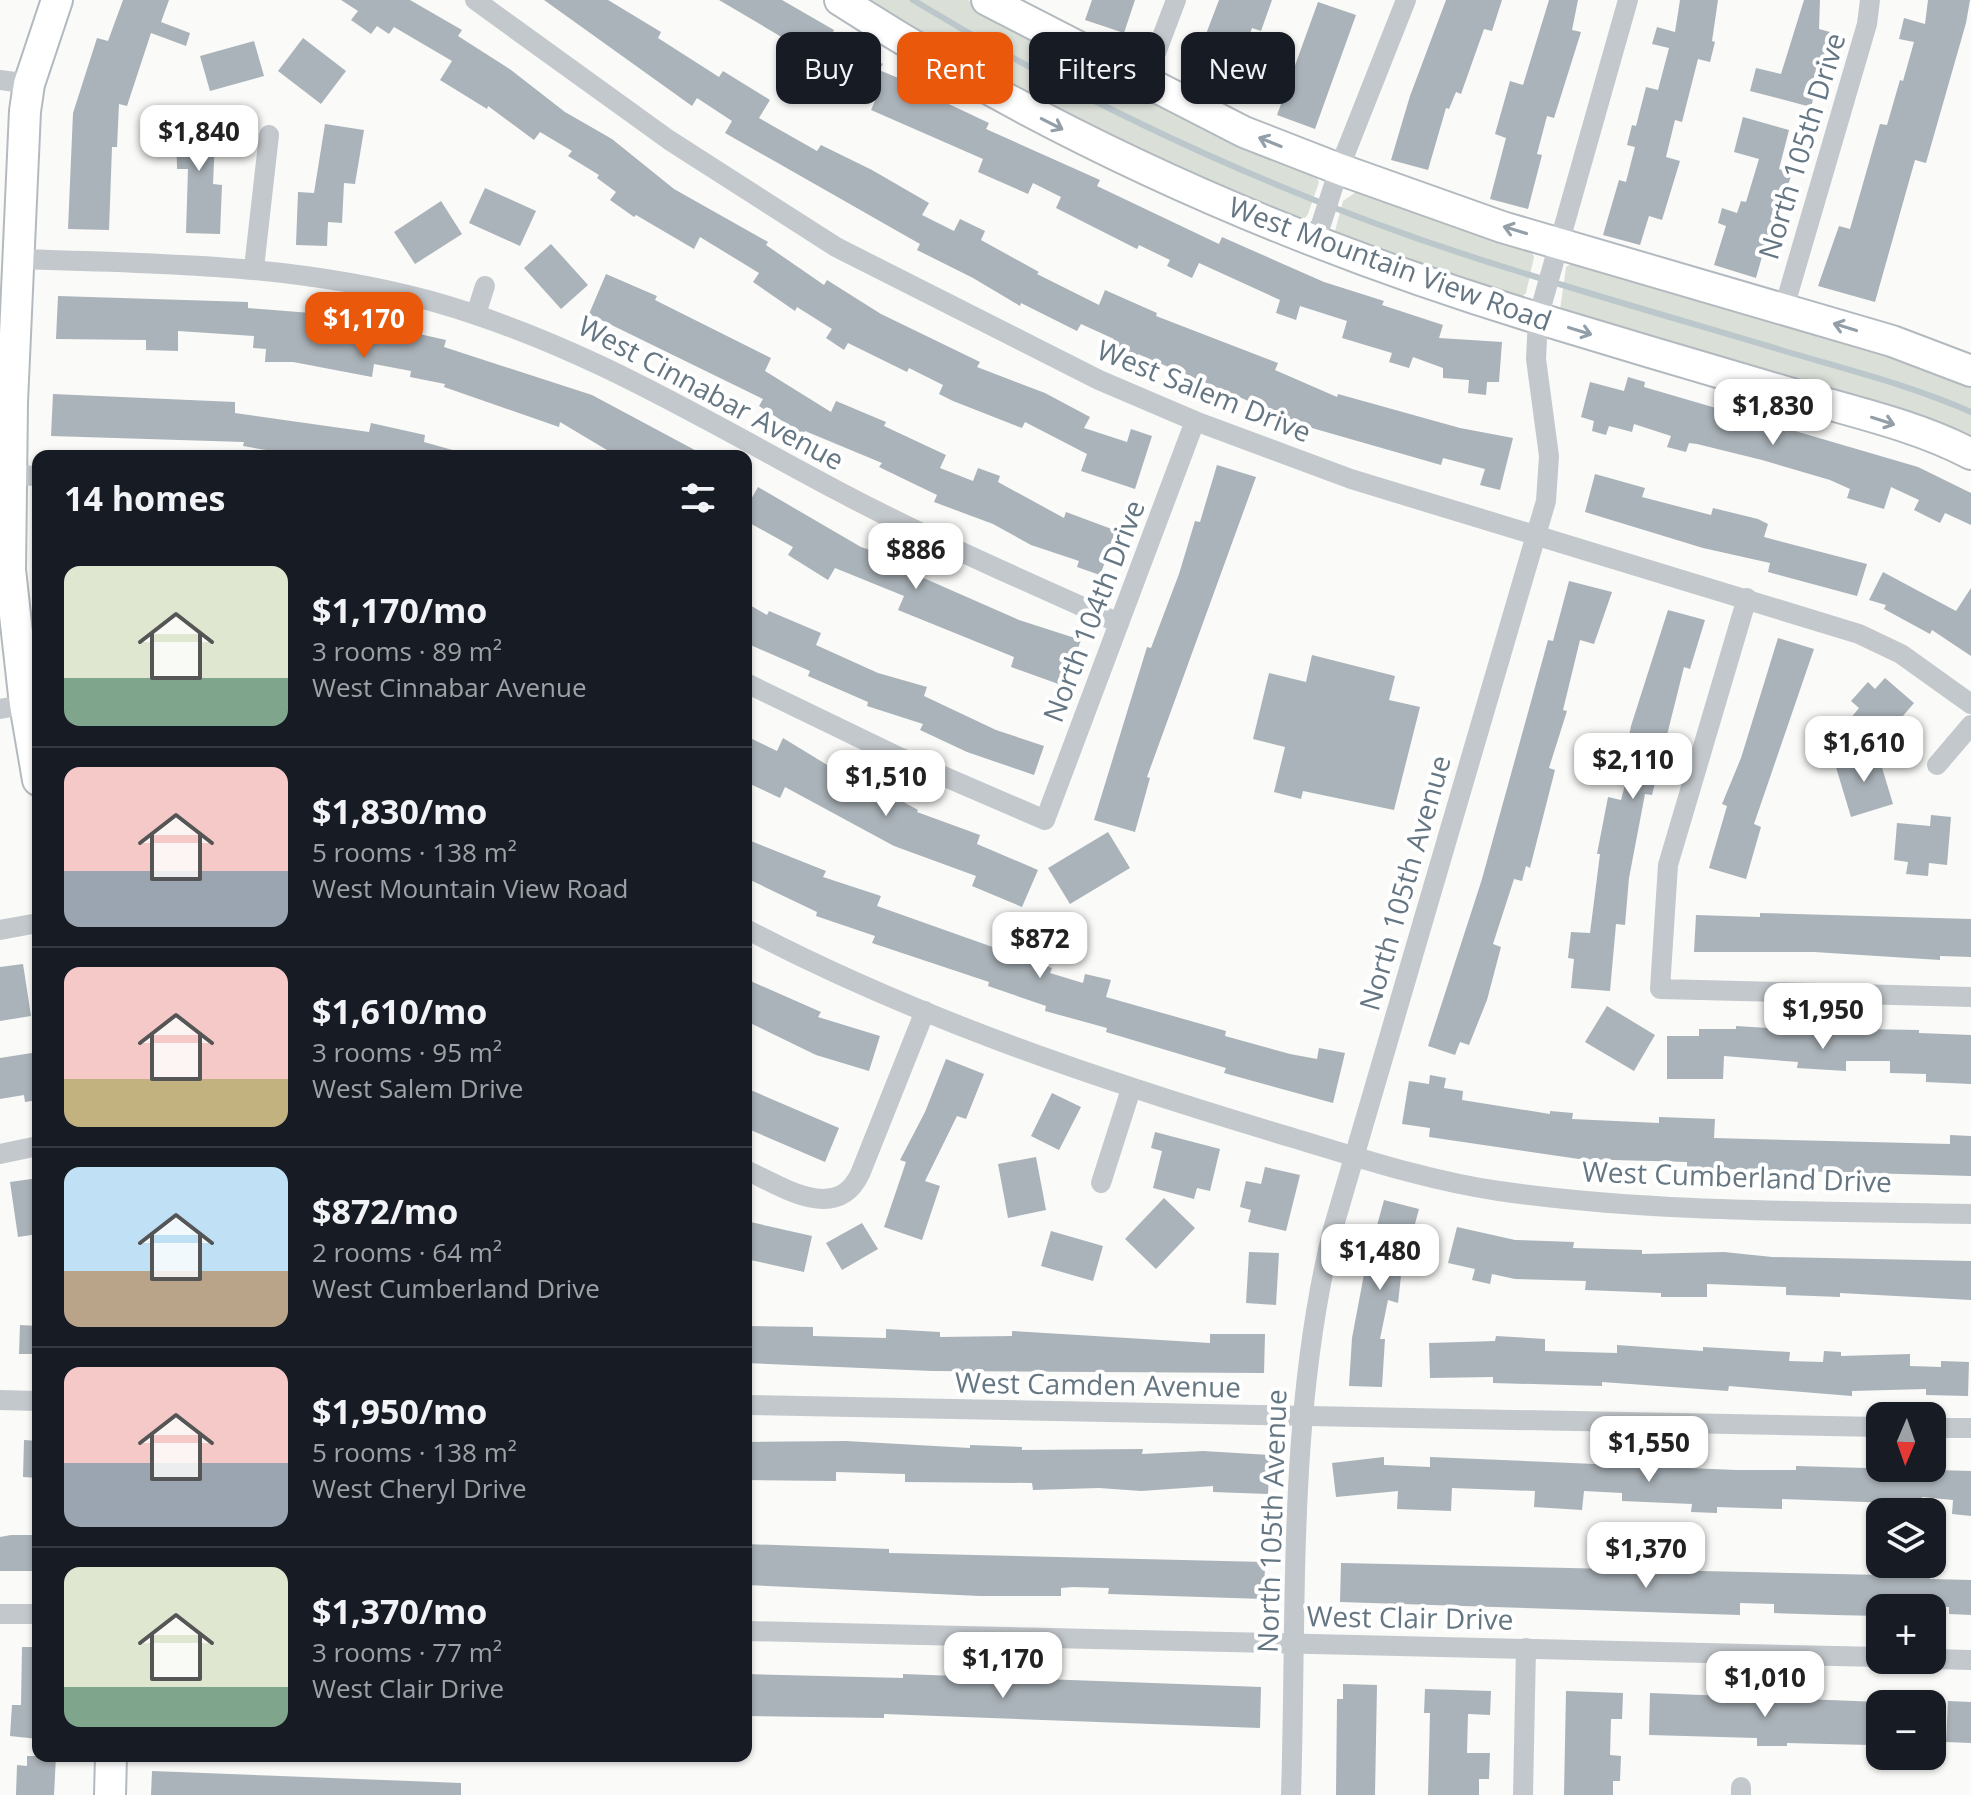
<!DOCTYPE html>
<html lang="en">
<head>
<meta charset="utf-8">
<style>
	body { margin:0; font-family:"Open Sans",sans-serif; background:#242831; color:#f1f3f6; height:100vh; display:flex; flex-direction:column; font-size:30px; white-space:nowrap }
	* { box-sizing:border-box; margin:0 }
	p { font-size:26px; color:#9ea1a6 }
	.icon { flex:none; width:44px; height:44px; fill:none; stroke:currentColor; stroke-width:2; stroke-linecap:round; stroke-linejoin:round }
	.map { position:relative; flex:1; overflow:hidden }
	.drawer { position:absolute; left:32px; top:450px; width:720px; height:1312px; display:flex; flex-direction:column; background:#171b24; border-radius:16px; box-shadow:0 2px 6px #0004 }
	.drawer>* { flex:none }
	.hud { position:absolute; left:776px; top:32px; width:760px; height:72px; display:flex; gap:16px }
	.needle { width:52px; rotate:182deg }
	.tools { position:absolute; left:1866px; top:1402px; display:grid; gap:16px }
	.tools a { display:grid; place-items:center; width:80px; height:80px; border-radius:16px; background:#171b24; box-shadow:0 2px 6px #0004; font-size:40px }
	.price { position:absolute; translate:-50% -68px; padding:0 18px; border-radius:16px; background:#fff; color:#222; font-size:26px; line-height:52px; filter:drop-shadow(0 2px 4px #0008) }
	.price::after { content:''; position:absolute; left:50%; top:48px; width:24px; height:18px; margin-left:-12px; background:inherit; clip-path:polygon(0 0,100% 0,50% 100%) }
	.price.on { background:#ea580c; color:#fff }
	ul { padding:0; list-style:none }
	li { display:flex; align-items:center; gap:24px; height:200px; padding:0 32px }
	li+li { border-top:2px solid #363941 }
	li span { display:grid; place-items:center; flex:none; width:224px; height:160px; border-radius:16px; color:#555 }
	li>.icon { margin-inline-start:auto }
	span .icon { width:96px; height:96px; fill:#fffc; stroke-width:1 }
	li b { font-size:34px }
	h2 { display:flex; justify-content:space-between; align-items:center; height:96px; padding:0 32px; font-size:34px }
	.chip { padding:0 28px; border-radius:16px; background:#171b24; box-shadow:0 2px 6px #0004; font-size:28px; line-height:72px }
	.chip.on { background:#ea580c; color:#fff }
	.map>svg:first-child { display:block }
</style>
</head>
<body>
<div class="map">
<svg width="1971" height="1795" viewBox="0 0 1971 1795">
	<rect width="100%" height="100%" fill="#fafaf8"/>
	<g fill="#dadfd7">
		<path d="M853 0H968L1001 20 1312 170 1319 182 1308 214 1302 222 1131 155Z"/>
		<path d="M1359 190 1529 247 1534 257 1526 293 1515 302 1334 235 1343 201Z"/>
		<path d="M1574 262 1924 363 1971 382V448L1560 310 1566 267Z"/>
	</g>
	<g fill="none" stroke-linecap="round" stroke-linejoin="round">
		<path stroke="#bbc7cb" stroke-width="6" d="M913 0C1104 116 1307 207 1520 272 1607 299 1694 324 1781 350 1845 369 1910 385 1971 412"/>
	</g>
	<g fill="#aab3b9">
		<path d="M123 0H169L161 22 190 33 186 46 151 33 127 106 119 104 117 147H112L109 230 68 229 73 113 97 38 108 41Z"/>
		<path d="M341 0H410L462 30 458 36 511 70 565 112 612 139 674 189 768 242 766 245 824 285 827 280 881 314 980 362 977 367 1045 393 1090 417 1084 428 1127 442 1131 429 1152 436 1135 489 1081 471 1087 454 1025 422 1022 428 953 401 939 394 943 385 909 368 907 372 848 343 844 350 826 338 832 329 797 307 795 311 753 282 759 273 700 237 694 249 636 215 634 217 610 200 616 192 597 178 599 175 568 156 572 151 540 132 534 140 488 106 487 109 440 80 452 61 394 27 389 34 377 26 371 34 351 20 358 11Z"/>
		<path d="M544 0H608L661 32 658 38 719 77 723 71 770 100 759 118 817 151 821 145 872 170 929 203 922 215 954 231 960 219 985 231 981 240 1039 272 1037 274 1099 305 1105 290 1157 313 1156 316 1278 363 1275 370 1337 397 1338 394 1460 428 1513 438 1500 490 1480 485 1485 469 1443 458 1441 465 1312 428 1138 354 1136 360 1109 348 1114 339 1081 324 1077 331 1021 303 1020 306 973 278 917 250 920 244 725 133 732 121 697 98 692 106Z"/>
		<path d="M719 0H782L834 30 831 36 883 64 879 70 937 94 936 98 989 123 986 129 1100 180 1097 186 1219 244 1222 237 1324 282 1384 301 1382 305 1443 325 1439 338 1502 342 1499 382H1487L1486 395 1468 393 1469 380 1443 378V368L1413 357 1409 368 1389 362 1392 353 1342 338 1347 321 1300 306 1296 320 1276 313 1280 300 1199 263 1192 278 1167 266 1170 260 1139 245 1137 249 1056 208 1061 197 1033 183 1028 194 978 172 983 159 871 110 878 94Z"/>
		<path d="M1092 0H1135L1124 33 1085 20Z"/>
		<path d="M1219 0H1272L1261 31 1252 28 1231 90 1190 76Z"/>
		<path d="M1446 0H1502L1492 31 1484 29 1461 94 1456 92 1449 109 1446 108 1428 170 1391 160 1410 96Z"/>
		<path d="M1549 0H1578L1572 30 1581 32 1554 118 1547 116 1537 154 1542 155 1528 209 1490 199 1506 138 1495 134 1510 81 1523 85Z"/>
		<path d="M1680 0H1718L1712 41 1715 42 1710 62 1698 59 1682 122 1675 120 1666 157 1680 161 1662 220 1649 216 1640 245 1603 235 1619 180 1626 182 1635 147 1627 145 1632 125 1636 126 1646 87 1658 90 1669 48 1652 44 1657 27 1675 32Z"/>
		<path d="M1804 0H1820L1819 29 1830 32 1811 107 1750 91 1756 68 1781 74Z"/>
		<path d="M1928 0H1970L1966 23 1926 163 1915 160 1875 302 1818 286 1839 226 1850 229 1880 124 1887 125 1900 80 1903 81 1914 42 1899 39 1904 18 1925 24Z"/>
		<path d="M1318 2 1356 15 1315 129 1277 115Z"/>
		<path d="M303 38 346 71 321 104 278 71Z"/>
		<path d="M254 41 264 76 210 91 200 56Z"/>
		<path d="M176 115 216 116 213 184 222 185 220 234 186 233 188 169H177Z"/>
		<path d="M1743 117 1789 130 1779 169 1792 173 1786 191 1781 189 1756 278 1714 265 1726 226 1718 223 1722 208 1737 213 1741 201 1746 202 1759 159 1734 152Z"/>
		<path d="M325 124 364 130 355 184 344 183 342 223 328 222 327 246 296 245 298 192 314 193Z"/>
		<path d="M485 188 536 211 520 246 469 223Z"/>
		<path d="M441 201 462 234 415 264 394 232Z"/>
		<path d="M551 244 588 285 561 309 524 268Z"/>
		<path d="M606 274 657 296 655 300 771 358 765 371 831 412 836 401 886 422 884 426 946 455 940 468 973 481 978 468 1000 476 998 482 1064 518 1066 512 1117 531 1100 575 1077 567 1079 561 1031 545 993 524 934 502 937 495 879 467 882 463 805 431 803 434 759 406 763 399 589 314Z"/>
		<path d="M58 296 248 302V308L311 313 310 325 355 334 357 320 446 340 444 347 592 395 706 456H617L560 422 559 427 444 387 445 384 410 377 411 371 374 364 372 377 293 362H265L266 349 253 348 254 336 178 331V351L146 350V340L56 339Z"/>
		<path d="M1628 377 1645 382 1644 387 1918 467 1971 493V525L1945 513 1940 523 1914 510 1919 500 1891 487 1884 509 1847 498 1850 489 1830 480 1762 460 1697 444 1689 443 1686 452 1667 447 1671 436 1634 424 1632 432 1609 426 1606 435 1592 431 1594 421 1581 417 1590 382 1624 391Z"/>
		<path d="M53 394 235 402V413L369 432 371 423 425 435 424 442 456 451V456H301L243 446 244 442 51 436Z"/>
		<path d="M1217 465 1256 477 1147 777 1150 778 1135 832 1094 820 1147 647 1151 648 1179 574 1195 521 1200 522Z"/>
		<path d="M1595 474 1645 488 1642 497 1711 515 1713 508 1758 519 1768 524 1764 537 1867 564 1857 596 1768 572 1770 563 1703 548 1585 512Z"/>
		<path d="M758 487 861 547 906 562 903 569 1019 620 1081 640 1064 686 1011 667 1014 657 898 610 904 596 835 568 828 580 788 555 793 547 746 521V508Z"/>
		<path d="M1883 572 1956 611 1971 588V656L1932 630 1930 634 1884 609 1886 605 1869 600Z"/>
		<path d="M1569 581 1612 592 1594 644 1580 640 1563 710 1567 711 1549 768 1555 770 1530 868 1526 866 1522 881 1514 879 1493 944 1501 947 1487 1000 1469 1045 1460 1042 1455 1055 1428 1046 1482 879 1548 640 1553 641Z"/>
		<path d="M746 603 767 615 769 611 821 633 816 645 878 673 927 687 924 696 996 730 1044 746 1034 775 967 752 920 730 923 724 867 706 868 702 808 676 810 671 746 643Z"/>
		<path d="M1668 610 1705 620 1690 669 1684 667 1652 795 1645 794 1629 878 1625 925 1616 924 1610 991 1571 988 1574 959 1568 958 1571 932 1590 933 1600 854H1597L1608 797 1621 800 1628 773 1622 771 1631 726Z"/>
		<path d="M1778 638 1814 649 1754 824 1761 827 1746 879 1709 868 1727 806 1722 804 1741 758Z"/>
		<path d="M1312 655 1395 676 1389 700 1420 707 1394 810 1303 791 1301 799 1274 792 1285 747 1253 739 1269 673 1306 682Z"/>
		<path d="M1885 678 1914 703 1879 744 1850 719 1859 708 1851 701 1868 682 1875 689Z"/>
		<path d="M746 736 777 751 783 738 870 791 873 785 918 810 917 812 980 835 977 844 1038 870 1022 907 972 886 976 876 894 846 785 787 780 798 746 782Z"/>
		<path d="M1877 751 1893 804 1851 817 1835 764Z"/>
		<path d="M1931 815 1951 817 1947 865 1929 863 1928 876 1906 874 1908 862 1894 860 1897 823 1930 826Z"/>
		<path d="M1108 832 1130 868 1070 904 1048 868Z"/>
		<path d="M746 839 826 871 823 877 881 896 877 906 1052 968 1050 973 1083 983 1085 974 1111 980 1106 997 1226 1031 1225 1036 1290 1054 1317 1059 1319 1048 1345 1053 1333 1103 1224 1073 1226 1068 1106 1032 1107 1028 1045 1011 1046 1006 988 986 989 982 872 943 875 936 816 916 817 912 746 878Z"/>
		<path d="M1760 913 1971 919V957L1940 956V960L1814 952H1694L1696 915 1760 917Z"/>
		<path d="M23 964 31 1016 0 1021V967Z"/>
		<path d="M746 979 821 1012 818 1017 880 1036 869 1071 816 1055 746 1021Z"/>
		<path d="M1607 1006 1655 1035 1634 1071 1585 1042Z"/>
		<path d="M1736 1026 1862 1034V1029L1919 1030V1033L1971 1035V1084L1926 1082V1074L1890 1073V1061H1846V1071L1797 1068 1798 1062 1724 1056 1723 1079H1667V1036H1699V1029H1736Z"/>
		<path d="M38 1052V1100L25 1102 24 1095 0 1099V1058Z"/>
		<path d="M946 1059 984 1074 966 1119 957 1116 925 1181 940 1186 922 1240 884 1227 906 1162 900 1160 925 1112Z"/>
		<path d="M1430 1075 1446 1078 1444 1088 1463 1091 1462 1100 1550 1114V1111L1573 1113 1572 1119 1659 1123V1117L1715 1119 1714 1138 1950 1144V1135L1971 1136V1176L1687 1168V1162L1579 1159 1429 1137 1430 1128 1402 1124 1409 1081 1429 1084Z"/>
		<path d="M746 1088 839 1128 825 1162 746 1128Z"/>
		<path d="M1052 1093 1081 1107 1059 1150 1031 1136Z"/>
		<path d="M1155 1132 1220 1149 1210 1191 1197 1188 1194 1199 1153 1188 1162 1151 1151 1148Z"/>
		<path d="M1036 1157 1046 1210 1008 1218 998 1164Z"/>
		<path d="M1265 1167 1300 1175 1286 1231 1248 1222 1251 1210 1240 1207 1246 1181 1261 1184Z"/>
		<path d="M38 1178V1234L18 1237 10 1182Z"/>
		<path d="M1164 1198 1195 1228 1156 1269 1125 1239Z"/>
		<path d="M1384 1200 1419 1209 1401 1276 1398 1303 1388 1300 1380 1339H1385L1382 1387 1349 1386 1352 1338 1365 1269Z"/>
		<path d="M746 1221 812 1236 804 1272 746 1259Z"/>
		<path d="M862 1223 878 1249 842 1270 826 1243Z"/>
		<path d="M1457 1227 1515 1240 1574 1242 1573 1248 1642 1250V1254L1724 1252 1772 1257 1971 1261V1300L1840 1293V1297L1786 1295V1287L1707 1284V1297H1661V1293L1585 1290 1586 1281 1515 1279 1492 1274 1490 1284 1472 1280 1475 1269 1448 1263Z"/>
		<path d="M1051 1231 1103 1246 1093 1281 1041 1266Z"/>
		<path d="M1249 1252 1279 1253 1276 1305 1246 1303Z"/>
		<path d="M20 1325 38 1326V1354H19Z"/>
		<path d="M746 1326 813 1327V1336L886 1338V1329L940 1332V1337L1012 1336V1331L1210 1343V1334H1265L1264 1373 932 1371 746 1363Z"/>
		<path d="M1496 1336 1545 1339V1351L1617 1353V1345L1703 1351V1347L1790 1352 1789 1361 1823 1362 1824 1351 1841 1352V1356L1910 1354V1366L1941 1367V1361L1969 1362 1968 1396 1926 1395V1389L1852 1391V1396L1729 1386 1728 1391 1602 1382V1386L1493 1383V1377L1430 1378 1429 1343 1495 1341Z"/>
		<path d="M24 1440 38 1441V1478L23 1477Z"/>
		<path d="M846 1441 970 1448V1445L1022 1447V1450L1143 1449 1142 1454 1203 1451 1270 1455 1268 1494 1213 1492V1486L1141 1491 1099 1488 1033 1490 1032 1483 905 1482V1474L836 1472V1481L746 1480V1442Z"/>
		<path d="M1384 1457V1465L1430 1467V1457L1736 1470H1796V1466L1971 1471V1516L1952 1514 1953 1500 1922 1497V1504L1782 1499V1509L1717 1507V1513L1691 1512 1692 1504 1622 1501V1493L1584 1491 1582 1510 1534 1507 1535 1491 1452 1488 1451 1511 1397 1509 1398 1491 1336 1497 1332 1463Z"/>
		<path d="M11 1535H38V1571H0V1537Z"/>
		<path d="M746 1544 889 1549V1553L1265 1562 1264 1599 1108 1594 1109 1588 1073 1587 1061 1588V1596H980L746 1585Z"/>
		<path d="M1341 1563 1930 1576V1579L1971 1580V1615L1949 1614V1607L1915 1605 1880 1608V1616L1834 1615 1774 1613V1604L1740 1603V1615L1340 1602Z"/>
		<path d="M22 1647H38V1739L10 1736 12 1705H21Z"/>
		<path d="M746 1674 903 1678V1674L1261 1687 1260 1728 884 1714V1718L746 1716Z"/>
		<path d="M1343 1684 1377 1685 1375 1795H1336L1337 1699H1343Z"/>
		<path d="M1425 1689 1491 1691 1490 1715 1468 1714 1467 1753H1490L1489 1779H1479V1795H1428L1430 1713H1424Z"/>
		<path d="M1566 1691 1623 1693 1622 1719H1611L1610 1755 1621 1756 1620 1781H1613V1795H1564Z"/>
		<path d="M1650 1693 1880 1702V1737H1870V1745L1787 1743V1746H1757V1738L1649 1735Z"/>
		<path d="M1948 1701 1971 1702V1743L1946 1742Z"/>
		<path d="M27 1756H56L54 1795H16L17 1765 27 1766Z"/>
		<path d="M152 1771 461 1783V1795H151Z"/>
	</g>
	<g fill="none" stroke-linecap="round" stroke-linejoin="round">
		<defs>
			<g id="secondary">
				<path d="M840 0C1056 140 1291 243 1537 318 1623 344 1710 370 1796 395 1854 412 1918 426 1971 454"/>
				<path d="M987 0 1244 132 1339 169 1502 227 1892 341 1971 371"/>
				<path d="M38 780 25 704 10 570 12 402 25 111 29 84 57 0"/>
				<path d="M110 1795 111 1756"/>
			</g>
		</defs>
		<use href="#secondary" stroke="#b3babf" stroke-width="34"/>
		<g stroke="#c3c8cc" stroke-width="20">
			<path d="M475 0 669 140 836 247 1099 380 1195 421 1351 479 1859 634 1901 654 1971 704"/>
			<path d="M0 80 29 84"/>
			<path d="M1145 82 1176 0"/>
			<path d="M1315 243 1339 169 1406 0"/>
			<path d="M18 259C157 263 296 264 431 301 581 343 704 420 840 492 931 540 1025 581 1119 623"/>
			<path d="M254 268 269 135"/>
			<path d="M1784 308 1867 24 1870 0"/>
			<path d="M476 314 485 286"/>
			<path d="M10 475 38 476"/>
			<path d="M1747 598 1668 865 1660 989 1971 997"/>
			<path d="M746 683 899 757 1045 820 1195 421"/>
			<path d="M0 709 35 703"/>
			<path d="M1937 765 1971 725"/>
			<path d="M746 929C912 1016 1091 1077 1270 1131 1345 1153 1422 1180 1499 1191 1655 1213 1813 1211 1971 1214"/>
			<path d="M0 930 38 923"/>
			<path d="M0 1154 38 1146"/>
			<path d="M746 1170C781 1186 836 1224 860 1174L925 1011"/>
			<path d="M1101 1183 1131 1089"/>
			<path d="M0 1400 38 1401"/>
			<path d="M746 1405 1880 1427"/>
			<path d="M1932 1428H1971"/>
			<path d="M0 1614H38"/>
			<path d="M746 1631 1880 1657"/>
			<path d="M1932 1659 1971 1660"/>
			<path d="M1291 1795C1297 1607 1287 1413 1333 1229L1546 501 1549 456 1536 359 1538 318 1628 0"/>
			<path d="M1523 1795 1526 1648"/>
			<path d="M1741 1795V1787"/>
		</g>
		<use href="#secondary" stroke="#fff" stroke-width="30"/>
	</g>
	<defs><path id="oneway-shaft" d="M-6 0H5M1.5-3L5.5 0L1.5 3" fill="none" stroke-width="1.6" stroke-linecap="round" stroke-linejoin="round" transform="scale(2)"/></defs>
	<g stroke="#939fa8">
		<use href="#oneway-shaft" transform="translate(1052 124) rotate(27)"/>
		<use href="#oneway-shaft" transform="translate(1270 142) rotate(-158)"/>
		<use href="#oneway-shaft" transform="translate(1515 230) rotate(-163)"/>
		<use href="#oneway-shaft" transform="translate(1845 327) rotate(-163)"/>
		<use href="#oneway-shaft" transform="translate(1580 331) rotate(17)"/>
		<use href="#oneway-shaft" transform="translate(1883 421) rotate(18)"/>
	</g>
	<g text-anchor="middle" stroke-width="8" stroke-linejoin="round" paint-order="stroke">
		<g font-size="28" fill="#657683" stroke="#fff">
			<text transform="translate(1802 146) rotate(-73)" y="10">North 105th Drive</text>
			<text transform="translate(1390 264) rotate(20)" y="10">West Mountain View Road</text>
			<text transform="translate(1204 391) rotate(22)" y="10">West Salem Drive</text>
			<text transform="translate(711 393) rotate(28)" y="10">West Cinnabar Avenue</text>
			<text transform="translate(1094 611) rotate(-69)" y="10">North 104th Drive</text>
			<text transform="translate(1405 883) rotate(-74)" y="10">North 105th Avenue</text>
			<text transform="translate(1737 1177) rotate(2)" y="10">West Cumberland Drive</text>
			<text transform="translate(1098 1385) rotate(1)" y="10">West Camden Avenue</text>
			<text transform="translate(1272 1521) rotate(-88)" y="10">North 105th Avenue</text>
			<text transform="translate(1410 1618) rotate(1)" y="10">West Clair Drive</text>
		</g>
	</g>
</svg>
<div class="tools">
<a><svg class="needle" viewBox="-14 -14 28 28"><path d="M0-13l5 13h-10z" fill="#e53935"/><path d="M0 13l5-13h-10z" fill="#9ea1a6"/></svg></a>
<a><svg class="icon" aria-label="layers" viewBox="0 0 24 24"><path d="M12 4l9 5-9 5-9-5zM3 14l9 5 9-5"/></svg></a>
<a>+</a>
<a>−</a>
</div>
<b class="price" style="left:199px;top:173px">$1,840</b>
<b class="price on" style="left:364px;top:360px">$1,170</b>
<b class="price" style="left:1773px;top:447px">$1,830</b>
<b class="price" style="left:916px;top:591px">$886</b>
<b class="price" style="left:1864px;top:784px">$1,610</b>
<b class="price" style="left:1633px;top:801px">$2,110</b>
<b class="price" style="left:886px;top:818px">$1,510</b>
<b class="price" style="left:1040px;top:980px">$872</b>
<b class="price" style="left:1823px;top:1051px">$1,950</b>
<b class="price" style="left:1380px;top:1292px">$1,480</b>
<b class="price" style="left:1649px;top:1484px">$1,550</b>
<b class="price" style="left:1646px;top:1590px">$1,370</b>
<b class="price" style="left:1003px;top:1700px">$1,170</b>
<b class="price" style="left:1765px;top:1719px">$1,010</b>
<div class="hud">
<a class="chip">Buy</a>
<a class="chip on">Rent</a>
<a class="chip">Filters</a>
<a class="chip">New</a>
</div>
<section class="drawer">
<h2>14 homes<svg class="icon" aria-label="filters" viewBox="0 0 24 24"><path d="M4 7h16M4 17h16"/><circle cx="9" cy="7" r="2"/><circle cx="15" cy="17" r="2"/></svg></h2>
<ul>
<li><span style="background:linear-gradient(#dfe7d0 70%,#7fa58c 0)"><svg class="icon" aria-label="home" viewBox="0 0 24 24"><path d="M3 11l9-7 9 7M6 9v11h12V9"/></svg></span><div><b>$1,170/mo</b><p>3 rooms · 89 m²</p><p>West Cinnabar Avenue</p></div></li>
<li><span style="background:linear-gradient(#f6c9c9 65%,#9aa5b1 0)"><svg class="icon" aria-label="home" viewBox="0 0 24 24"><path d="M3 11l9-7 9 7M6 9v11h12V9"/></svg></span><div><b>$1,830/mo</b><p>5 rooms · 138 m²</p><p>West Mountain View Road</p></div></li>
<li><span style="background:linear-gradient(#f6c9c9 70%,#c2b280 0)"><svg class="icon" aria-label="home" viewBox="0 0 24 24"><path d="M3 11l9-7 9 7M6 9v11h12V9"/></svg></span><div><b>$1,610/mo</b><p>3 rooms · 95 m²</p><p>West Salem Drive</p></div></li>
<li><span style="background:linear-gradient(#bfe0f5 65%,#b9a48a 0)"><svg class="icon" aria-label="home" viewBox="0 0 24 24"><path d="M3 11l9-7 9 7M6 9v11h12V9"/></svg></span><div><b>$872/mo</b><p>2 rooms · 64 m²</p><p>West Cumberland Drive</p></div></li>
<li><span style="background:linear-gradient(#f6c9c9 60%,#9aa5b1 0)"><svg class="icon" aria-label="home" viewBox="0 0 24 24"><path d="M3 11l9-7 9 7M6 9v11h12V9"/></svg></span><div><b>$1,950/mo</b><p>5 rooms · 138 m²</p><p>West Cheryl Drive</p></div></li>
<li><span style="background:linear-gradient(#dfe7d0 75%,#7fa58c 0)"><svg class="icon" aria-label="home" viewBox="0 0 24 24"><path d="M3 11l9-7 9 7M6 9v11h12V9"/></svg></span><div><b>$1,370/mo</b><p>3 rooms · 77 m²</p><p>West Clair Drive</p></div></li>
</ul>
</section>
</div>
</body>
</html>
